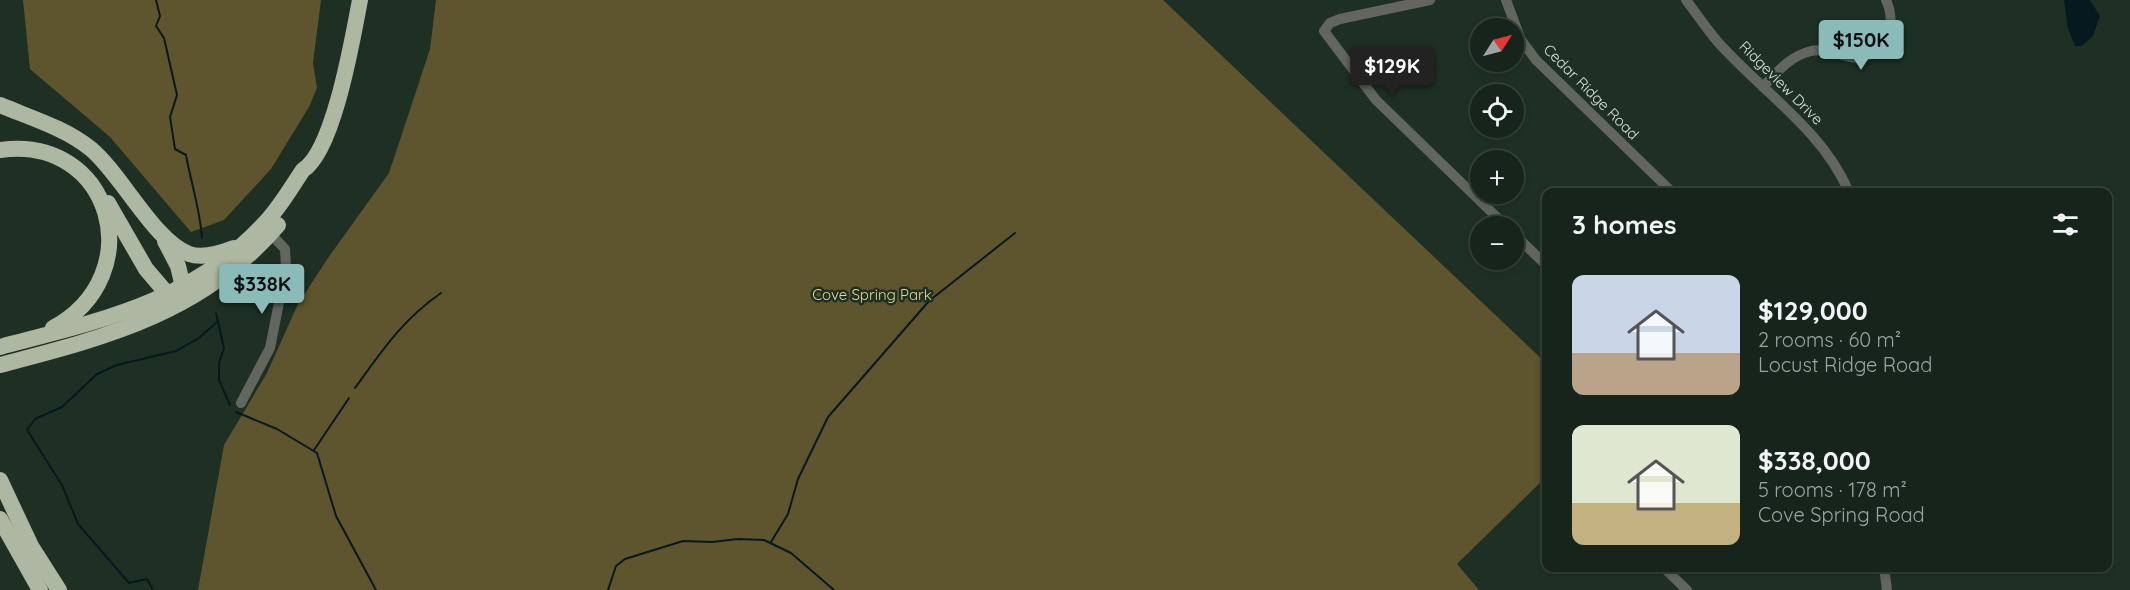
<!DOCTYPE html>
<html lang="en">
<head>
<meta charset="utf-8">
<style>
	body { margin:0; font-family:Quicksand,sans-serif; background:#233028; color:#f1f3f6; height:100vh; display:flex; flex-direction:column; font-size:22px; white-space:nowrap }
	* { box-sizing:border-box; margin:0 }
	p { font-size:20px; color:#9ea4a3 }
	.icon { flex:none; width:33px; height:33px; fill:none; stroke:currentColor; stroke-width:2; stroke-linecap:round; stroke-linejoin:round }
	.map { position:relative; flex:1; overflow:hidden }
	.sheet { position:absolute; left:1542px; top:188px; width:570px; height:384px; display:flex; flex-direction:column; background:#16241b; border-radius:12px; box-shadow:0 3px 9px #0003,0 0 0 2px #35413a }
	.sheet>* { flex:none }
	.needle { width:39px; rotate:54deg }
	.tools { position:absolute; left:1470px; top:18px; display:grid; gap:12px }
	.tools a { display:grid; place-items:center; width:54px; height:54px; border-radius:50%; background:#16241b; box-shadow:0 3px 9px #0003,0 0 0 2px #35413a; font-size:30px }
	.price { position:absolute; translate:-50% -51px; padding:0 14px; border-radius:6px; background:#8bbbb9; color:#111; font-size:20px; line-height:39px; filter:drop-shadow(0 2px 3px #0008) }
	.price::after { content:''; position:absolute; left:50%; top:36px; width:18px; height:14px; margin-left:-9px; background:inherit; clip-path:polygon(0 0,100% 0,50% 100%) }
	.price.current { background:#222; color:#fff }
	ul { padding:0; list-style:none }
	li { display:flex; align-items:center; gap:18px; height:150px; padding:0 30px }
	li span { display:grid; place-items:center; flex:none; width:168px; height:120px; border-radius:12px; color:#555 }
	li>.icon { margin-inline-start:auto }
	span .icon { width:72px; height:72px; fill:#fffc; stroke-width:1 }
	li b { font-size:26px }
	h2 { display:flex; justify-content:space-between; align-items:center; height:72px; padding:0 30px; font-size:26px }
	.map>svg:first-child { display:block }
</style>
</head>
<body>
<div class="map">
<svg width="2130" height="590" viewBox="0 0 2130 590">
	<rect width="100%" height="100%" fill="#1e3024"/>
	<g fill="#5e542e">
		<path d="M23 0H321L313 63 317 88 309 107 271 169 224 220 191 232 110 137 30 69Z"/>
		<path d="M436 0H1163L1546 363V477L1457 564 1479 590H198L224 445 267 373 298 304 328 258 389 173 430 49Z"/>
	</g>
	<path fill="#06191e" d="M2064 0H2090L2100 16 2093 36 2082 46H2075L2068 29Z"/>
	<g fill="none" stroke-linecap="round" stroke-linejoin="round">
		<g stroke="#06191e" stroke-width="2">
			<path d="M156 0 160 16 156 26 164 38 177 95 170 117 175 149 186 155C191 183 200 209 202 238"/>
			<path d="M216 313 224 348 219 363V380L230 405"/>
			<path d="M355 388C382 351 402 320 441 293"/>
			<path d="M236 412 277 429 317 453 336 516 376 590"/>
			<path d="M314 450 349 398"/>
			<path d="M771 542 788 514 798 479 828 417 929 301 1015 233"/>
			<path d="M153 590 147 579 129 583 78 524 62 485 27 430 35 419 62 407 97 374 117 365 176 351 199 338 218 321"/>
			<path d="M608 590 616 566 625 559 683 541 712 542 738 539 764 540 791 553 834 590"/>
		</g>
		<g stroke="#62665d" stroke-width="10">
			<path d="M1430 0 1340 19 1330 23 1324 31 1376 100 1506 226"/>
			<path d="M1506 0 1521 40 1536 60 1672 192"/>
			<path d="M1686 0C1696 13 1706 28 1717 41 1761 91 1822 129 1849 192"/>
			<path d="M1763 87C1777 72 1790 56 1811 51 1841 45 1861 78 1886 36 1893 25 1891 11 1886 0"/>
			<path d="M1514 234 1546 265"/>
			<path d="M241 403 270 348 286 267 285 249 267 230"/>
			<path d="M1663 567 1687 590"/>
			<path d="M1884 567 1887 590"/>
		</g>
		<g stroke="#aeb7a1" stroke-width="16">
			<path d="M0 105C31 118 65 128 91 149 122 175 154 241 189 254 203 259 221 253 234 248"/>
			<path d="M0 150C111 134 152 274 53 328"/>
			<path d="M108 203 146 269 175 303"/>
			<path d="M165 241 178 266 185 295"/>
			<path d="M0 347C98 321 190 303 263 225 279 209 290 189 303 170 334 151 353 36 360 0"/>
			<path d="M0 365C107 337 203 313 278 225"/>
			<path d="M0 480 31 546 59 590"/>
			<path d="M0 519 40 590"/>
		</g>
	</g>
	<g text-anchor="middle" stroke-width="5" stroke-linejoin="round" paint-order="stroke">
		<g font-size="15" fill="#d6e1d9" stroke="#1e3024">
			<text transform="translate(1781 83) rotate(45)" y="5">Ridgeview Drive</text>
			<text transform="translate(1591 92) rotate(45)" y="5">Cedar Ridge Road</text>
		</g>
		<g font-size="15" fill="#ead68b" stroke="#1e3024">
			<text x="872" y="300">Cove Spring Park</text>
		</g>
	</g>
</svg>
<div class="tools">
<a><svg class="needle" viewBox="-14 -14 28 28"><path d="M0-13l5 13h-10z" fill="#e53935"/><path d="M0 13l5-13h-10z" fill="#9ea4a3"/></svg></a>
<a><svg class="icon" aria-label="locate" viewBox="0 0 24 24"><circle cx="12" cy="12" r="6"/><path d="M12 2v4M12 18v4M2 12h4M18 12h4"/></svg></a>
<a>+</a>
<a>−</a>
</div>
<b class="price" style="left:1861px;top:71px">$150K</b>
<b class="price current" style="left:1392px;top:97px">$129K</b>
<b class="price" style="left:262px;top:315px">$338K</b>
<section class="sheet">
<h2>3 homes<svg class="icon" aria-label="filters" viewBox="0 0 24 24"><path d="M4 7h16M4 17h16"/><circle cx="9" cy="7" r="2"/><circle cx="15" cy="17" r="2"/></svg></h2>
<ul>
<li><span style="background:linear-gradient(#c9d6e8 65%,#b9a48a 0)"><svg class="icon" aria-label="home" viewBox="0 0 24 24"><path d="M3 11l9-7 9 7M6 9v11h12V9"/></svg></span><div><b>$129,000</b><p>2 rooms · 60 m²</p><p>Locust Ridge Road</p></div></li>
<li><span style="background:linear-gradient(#dfe7d0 65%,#c2b280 0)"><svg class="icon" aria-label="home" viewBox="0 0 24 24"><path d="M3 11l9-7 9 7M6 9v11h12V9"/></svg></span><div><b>$338,000</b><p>5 rooms · 178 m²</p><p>Cove Spring Road</p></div></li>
</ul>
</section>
</div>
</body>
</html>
